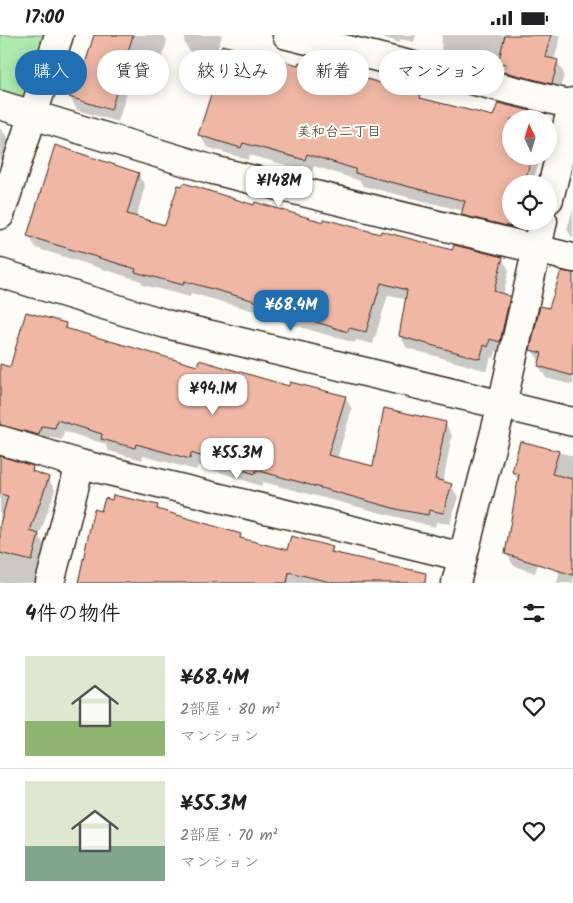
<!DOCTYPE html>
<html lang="ja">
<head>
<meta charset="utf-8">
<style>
	body { margin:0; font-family:Kalam,"Klee One",sans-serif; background:#f6f6f6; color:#202124; height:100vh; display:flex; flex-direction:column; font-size:19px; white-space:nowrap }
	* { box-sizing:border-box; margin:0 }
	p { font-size:16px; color:#757577 }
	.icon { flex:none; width:28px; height:28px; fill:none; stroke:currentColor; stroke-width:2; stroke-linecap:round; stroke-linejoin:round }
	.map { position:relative; height:548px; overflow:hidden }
	.side { display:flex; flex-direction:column; background:#fff; flex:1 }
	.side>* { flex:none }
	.guide { position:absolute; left:15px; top:15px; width:544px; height:45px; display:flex; gap:10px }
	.needle { width:32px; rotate:356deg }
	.tools { position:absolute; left:502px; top:75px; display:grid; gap:10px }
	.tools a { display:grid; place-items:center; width:55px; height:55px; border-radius:50%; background:#fff; box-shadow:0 2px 12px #0003; font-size:25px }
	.price { position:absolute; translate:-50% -42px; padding:0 11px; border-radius:10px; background:#fff; color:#222; font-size:16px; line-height:32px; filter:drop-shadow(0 1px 2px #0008) }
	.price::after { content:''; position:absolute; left:50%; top:30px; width:15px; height:11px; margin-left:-8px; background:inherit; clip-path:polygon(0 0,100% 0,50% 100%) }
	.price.selected { background:#1f6fb2; color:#fff }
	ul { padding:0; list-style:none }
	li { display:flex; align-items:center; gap:15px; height:125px; padding:0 25px }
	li+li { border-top:1px solid #e0e0e0 }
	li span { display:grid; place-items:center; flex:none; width:140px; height:100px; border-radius:0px; color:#555 }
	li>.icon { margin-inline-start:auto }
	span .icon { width:60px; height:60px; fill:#fffc; stroke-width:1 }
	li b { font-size:21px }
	h2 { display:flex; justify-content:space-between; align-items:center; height:60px; padding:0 25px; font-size:21px }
	.tag { padding:0 18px; border-radius:22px; background:#fff; box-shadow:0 2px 12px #0003; font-size:18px; line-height:45px }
	.tag.selected { background:#1f6fb2; color:#fff }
	.status { display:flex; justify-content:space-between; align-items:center; height:35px; padding:0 25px; background:#fff; direction:ltr }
	.status svg { height:14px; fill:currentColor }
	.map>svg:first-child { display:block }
</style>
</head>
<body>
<div class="status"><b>17:00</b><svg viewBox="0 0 49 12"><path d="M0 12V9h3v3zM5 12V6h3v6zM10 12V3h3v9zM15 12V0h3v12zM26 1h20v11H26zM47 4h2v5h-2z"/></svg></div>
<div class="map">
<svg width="573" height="548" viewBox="0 0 573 548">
	<rect width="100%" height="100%" fill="#fdfcf7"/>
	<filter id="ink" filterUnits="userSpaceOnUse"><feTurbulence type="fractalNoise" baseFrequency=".02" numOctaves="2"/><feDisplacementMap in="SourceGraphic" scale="10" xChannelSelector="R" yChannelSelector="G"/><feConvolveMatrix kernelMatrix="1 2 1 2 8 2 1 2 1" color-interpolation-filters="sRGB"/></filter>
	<g filter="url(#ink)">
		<path fill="#aee9ae" stroke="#748a66" d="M0 0H45L23 68 0 60Z"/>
		<g fill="#0003">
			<path d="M95 0H164L167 6 158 35 135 28 118 87 77 75 70 62 85 30Z"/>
			<path d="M186 0H222L214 27 191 19 184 7Z"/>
			<path d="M376 0H416L414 7 400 4V8Z"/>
			<path d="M442 0H561L554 26H557L564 39 559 60 513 49 502 32 448 30 441 18Z"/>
			<path d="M213 43 420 61 422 65 493 82 544 80 546 84H511V121H541L532 149H511V186H520L515 203 470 192 463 179 464 176 363 151 360 146 314 131 312 137 249 120 248 125 207 112 200 100 216 47Z"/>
			<path d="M0 93 10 106 0 132Z"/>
			<path d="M138 139 145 151 136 183 166 192 255 172 453 217 502 223 509 235 503 260 509 262 517 275 507 319 496 316 494 323 491 322 487 336 407 313 400 301 407 265 388 260 373 309 356 305 355 308 276 285 275 282 191 258 190 262 143 250 141 246 36 213 29 201Z"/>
			<path d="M573 174V204L567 194Z"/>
			<path d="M573 251V350L546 343 539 331 540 327 532 315 549 275Z"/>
			<path d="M65 290 69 295 198 333 290 353 345 362 352 374 337 424 374 433 445 388 452 400 443 448 451 450 458 462 450 489 436 487 435 492 263 447 261 451 198 430 196 435 143 421 142 425 109 416 105 409 64 396 62 405 38 400 31 389 0 381V330L11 334Z"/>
			<path d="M521 407 573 421V548H557L559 539 557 534 560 462 535 538 514 531 507 519 519 447 513 437Z"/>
			<path d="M0 428 48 443 55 455 39 502 46 512 36 548H0Z"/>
			<path d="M157 471 159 476 240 500 243 505 288 516 332 513 335 519 422 548H79L101 477Z"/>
		</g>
		<g fill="#efb7a4" stroke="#3b2a1e">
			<path d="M94 0H133L111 75 69 62 79 27 85 29Z"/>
			<path d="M505 0H551L545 22 558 25 552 49 505 37 506 29 498 28Z"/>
			<path d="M222 10 298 30 299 27 367 44 421 60 420 63 493 81 498 68 544 79 543 84H511V121H532L524 149H511V192L461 180 465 166 355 138V134L307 119 305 125 243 108 241 113 198 100 216 44 212 43Z"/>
			<path d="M55 110 139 138 127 179 165 190 178 150 182 151 184 148 254 170 255 167 323 187 324 184 380 199 381 196 452 215 454 210 503 222 494 256 510 261 500 307 490 304 488 312 484 310 480 324 399 301 407 255 381 248 366 297 349 293 348 297 268 272 269 270 184 246 183 250 135 237 136 234 27 201Z"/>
			<path d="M561 236 573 238V341L538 331 542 318 530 315 540 271 549 273Z"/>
			<path d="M26 277 66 288 65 293 197 331 199 325 289 351 290 347 346 361 328 420 373 431 384 373 446 387 435 444 452 449 443 478 429 475 428 480 400 475 256 435 255 439 191 418 190 424 136 409 135 413 101 404 102 399 57 385 55 393 41 391 39 400 0 390V329L10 332Z"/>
			<path d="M520 406 559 416 552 439 573 444V540L505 519 519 439 512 437Z"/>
			<path d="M0 421 33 431 32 436 49 442 30 496 39 499 32 526 0 518V489L8 461 0 459Z"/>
			<path d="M113 460 158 470 157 474 241 499 240 503 287 515 291 501 333 512 331 517 426 538 425 548H334L289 537 287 548H78L94 474 101 476 105 463 112 465Z"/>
		</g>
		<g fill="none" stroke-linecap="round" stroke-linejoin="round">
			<defs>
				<g id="minor">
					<path d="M287 0 573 70"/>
					<path d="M0 70 213 135 573 223"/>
					<path d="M549 164 573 67"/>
					<path d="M0 180 59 0"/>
					<path d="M0 238 166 289 573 387"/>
					<path d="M0 405 80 429 463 522"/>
					<path d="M50 548 80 429"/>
					<path d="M456 548 502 370 543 186"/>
				</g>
			</defs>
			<use href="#minor" stroke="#3b2a1e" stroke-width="31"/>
			<use href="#minor" stroke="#fdfcf7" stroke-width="28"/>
		</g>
	</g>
	<g text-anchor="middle" stroke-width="4.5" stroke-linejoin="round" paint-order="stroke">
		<g font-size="14" fill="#3b2a1e" stroke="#fdfcf7">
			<text x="339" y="101">美和台二丁目</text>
		</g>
	</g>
</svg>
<div class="tools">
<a><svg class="needle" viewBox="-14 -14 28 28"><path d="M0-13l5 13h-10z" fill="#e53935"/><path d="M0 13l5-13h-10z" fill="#757577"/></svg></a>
<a><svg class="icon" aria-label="locate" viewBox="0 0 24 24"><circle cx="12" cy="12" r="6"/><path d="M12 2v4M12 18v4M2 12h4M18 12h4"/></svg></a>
</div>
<b class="price" style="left:279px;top:173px">¥148M</b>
<b class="price selected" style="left:291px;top:297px">¥68.4M</b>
<b class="price" style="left:213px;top:381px">¥94.1M</b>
<b class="price" style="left:237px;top:445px">¥55.3M</b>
<div class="guide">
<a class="tag selected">購入</a>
<a class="tag">賃貸</a>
<a class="tag">絞り込み</a>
<a class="tag">新着</a>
<a class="tag">マンション</a>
</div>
</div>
<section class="side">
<h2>4件の物件<svg class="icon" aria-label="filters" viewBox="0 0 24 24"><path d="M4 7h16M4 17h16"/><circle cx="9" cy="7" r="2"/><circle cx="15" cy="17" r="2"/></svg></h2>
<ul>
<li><span style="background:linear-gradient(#dfe7d0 65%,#8fb573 0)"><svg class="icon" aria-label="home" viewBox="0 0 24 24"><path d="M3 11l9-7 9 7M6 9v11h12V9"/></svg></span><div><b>¥68.4M</b><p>2部屋 · 80 m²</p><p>マンション</p></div><svg class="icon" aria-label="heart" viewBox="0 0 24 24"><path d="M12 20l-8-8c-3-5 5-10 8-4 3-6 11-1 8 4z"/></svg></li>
<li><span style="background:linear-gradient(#dfe7d0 65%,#7fa58c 0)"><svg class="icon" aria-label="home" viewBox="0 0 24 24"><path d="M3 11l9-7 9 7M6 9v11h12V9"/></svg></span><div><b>¥55.3M</b><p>2部屋 · 70 m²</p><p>マンション</p></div><svg class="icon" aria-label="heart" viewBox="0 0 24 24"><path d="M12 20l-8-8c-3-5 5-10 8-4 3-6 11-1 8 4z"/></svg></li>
</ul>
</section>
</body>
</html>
